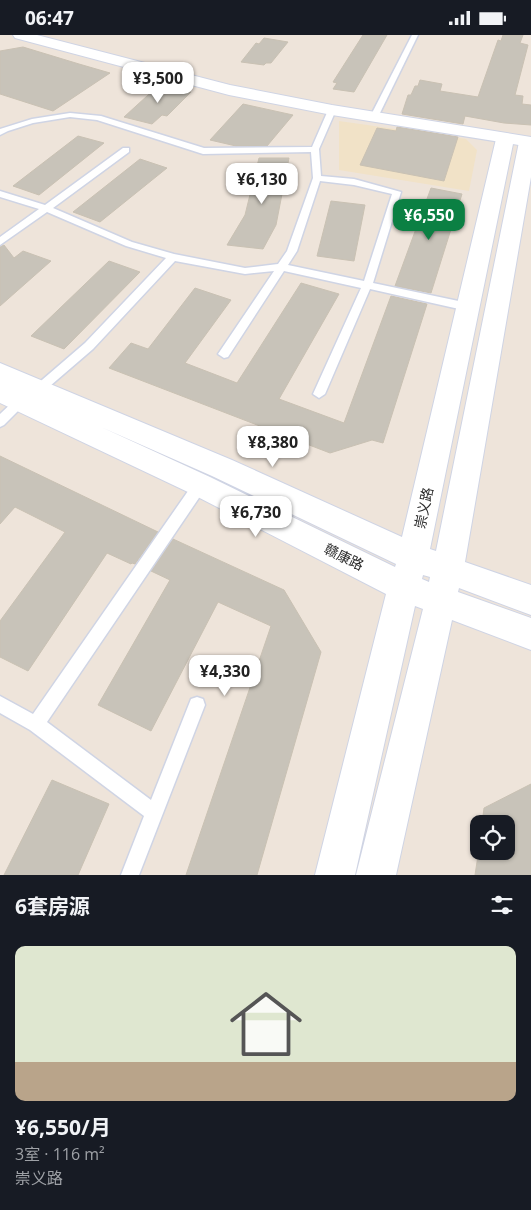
<!DOCTYPE html>
<html lang="zh">
<head>
<meta charset="utf-8">
<style>
	body { margin:0; font-family:"Open Sans","Noto Sans SC",sans-serif; background:#20242c; color:#f1f3f6; height:100vh; display:flex; flex-direction:column; font-size:19px; white-space:nowrap }
	* { box-sizing:border-box; margin:0 }
	p { font-size:16px; color:#9ea1a6 }
	.icon { flex:none; width:28px; height:28px; fill:none; stroke:currentColor; stroke-width:2; stroke-linecap:round; stroke-linejoin:round }
	.map { position:relative; height:840px; overflow:hidden }
	.panel { display:flex; flex-direction:column; background:#171b24; flex:1 }
	.panel>* { flex:none }
	.buttons { position:absolute; left:470px; top:780px; display:grid; gap:10px }
	.buttons a { display:grid; place-items:center; width:45px; height:45px; border-radius:10px; background:#171b24; box-shadow:0 1px 4px #0004; font-size:25px }
	.price { position:absolute; translate:-50% -42px; padding:0 11px; border-radius:10px; background:#fff; color:#222; font-size:16px; line-height:32px; filter:drop-shadow(0 1px 2px #0008) }
	.price::after { content:''; position:absolute; left:50%; top:30px; width:15px; height:11px; margin-left:-8px; background:inherit; clip-path:polygon(0 0,100% 0,50% 100%) }
	.price.selected { background:#0b8043; color:#fff }
	ul { padding:0; list-style:none }
	li { display:grid; align-content:center; gap:10px; height:265px; padding:0 15px }
	li+li { border-top:1px solid #363941 }
	li span { display:grid; place-items:center; height:155px; border-radius:10px; color:#555 }
	li>.icon { margin-inline-start:auto }
	span .icon { width:90px; height:90px; fill:#fffc; stroke-width:1 }
	li b { font-size:21px }
	h2 { display:flex; justify-content:space-between; align-items:center; height:60px; padding:0 15px; font-size:21px }
	.status { display:flex; justify-content:space-between; align-items:center; height:35px; padding:0 25px; background:#171b24; direction:ltr }
	.status svg { height:14px; fill:currentColor }
	.map>svg:first-child { display:block }
</style>
</head>
<body>
<div class="status"><b>06:47</b><svg viewBox="0 0 49 12"><path d="M0 12V9h3v3zM5 12V6h3v6zM10 12V3h3v9zM15 12V0h3v12zM26 1h20v11H26zM47 4h2v5h-2z"/></svg></div>
<div class="map">
<svg width="531" height="840" viewBox="0 0 531 840">
	<rect width="100%" height="100%" fill="#eee4da"/>
	<path fill="#f1e2c7" d="M339 86 466 104 477 115 469 156 339 135Z"/>
	<g fill="#c8c3b9" stroke="#c9c1b3">
		<path d="M363 0H387L354 57 333 54 337 48 333 47Z"/>
		<path d="M503 0H523L520 8 528 10 515 60 523 61 522 69 531 70V90L504 88 465 81 463 89 402 79 408 60H411L415 51H418L420 45 442 49 440 56 478 62 498 5 501 6Z"/>
		<path d="M264 3 288 7 271 28H266L264 30 241 27 256 8 259 9Z"/>
		<path d="M23 12 79 29 110 38 53 76 0 59V16Z"/>
		<path d="M159 50 191 57 167 81 162 80 152 89 124 82Z"/>
		<path d="M243 69 293 80 267 111H236L210 105Z"/>
		<path d="M397 92 458 102 444 146 360 130 377 93 396 96Z"/>
		<path d="M78 101 104 108 39 160 13 151Z"/>
		<path d="M259 123H289L276 190 263 214 227 210 245 180Z"/>
		<path d="M140 124 167 133 100 187 73 177Z"/>
		<path d="M431 153 462 159 431 258 395 251Z"/>
		<path d="M331 166 365 170 354 226 317 221Z"/>
		<path d="M4 210 14 223 23 216 51 226 0 271V212Z"/>
		<path d="M109 226 140 237 64 314 31 301Z"/>
		<path d="M301 248 339 259 279 364 344 388 391 261 427 269 383 408 372 405 330 418 109 333 131 308 148 314 195 253 231 265 185 328 237 348Z"/>
		<path d="M0 421 158 497 135 529 132 528 131 529 107 518 28 636 0 622V586L65 497 15 472 0 489Z"/>
		<path d="M173 504 284 555 321 617 257 840H186L271 591 218 567 151 696 98 670 170 545 151 536Z"/>
		<path d="M52 745 109 769 78 840H4Z"/>
		<path d="M531 749V840H475L479 814V816H506V789H482L484 773Z"/>
	</g>
	<g fill="none" stroke-linecap="round" stroke-linejoin="round">
		<defs>
			<g id="service">
				<path d="M412 0H418L378 82 371 84 370 82Z"/>
				<path d="M329 73 336 75 319 114 321 141 354 144 401 157 373 248 468 268 472 269 473 272 472 275 468 276 370 254 325 359 319 363 313 359 361 253 284 236 228 322 224 323 218 319 274 236 245 239 175 226 93 314 43 357H35L33 354 35 351 85 308 166 223 126 211 47 177 0 210V202L39 174 0 162V156L45 170 123 113H129V117L53 173 132 207 174 219 245 233 278 229 287 216 313 143 311 117 203 119 97 85 70 82 33 88 8 96 0 100V94L32 84 70 78 101 81 204 113 312 112ZM320 146 354 150 392 159 364 246 288 230 297 216Z"/>
				<path d="M21 362 27 366 25 369 4 390 0 392V379L17 363Z"/>
				<path d="M200 445 205 446 206 450 205 454 47 687 151 765 191 664 197 662 203 664 205 670 139 840H121L144 781 30 695 0 678V661L33 679 195 446Z"/>
			</g>
			<path id="tertiary" d="M13 0H37L230 50 332 70 531 102V112L332 80 229 60 15 3Z"/>
			<path id="secondary" d="M505 99 511 100 514 104 430 514 436 516 519 107 522 103 531 102V142L465 527 531 550V580L459 553 458 557 531 583V615L452 585 396 840H356L423 574 415 571 355 840H315L386 559 190 458 0 368V328L232 425 402 502 496 104 499 100ZM101 392 212 441 396 529 395 532 210 442ZM423 540 430 542 429 547 422 544Z"/>
		</defs>
		<use href="#service" stroke="#cfd4e4" stroke-width="3"/>
		<use href="#tertiary" stroke="#cfd4e4" stroke-width="2"/>
		<use href="#secondary" stroke="#cfd4e4" stroke-width="2"/>
		<use href="#service" fill="#fff" fill-rule="evenodd"/>
		<use href="#tertiary" fill="#fff" fill-rule="evenodd"/>
		<use href="#secondary" fill="#fff" fill-rule="evenodd"/>
	</g>
	<g text-anchor="middle" stroke-width="4.5" stroke-linejoin="round" paint-order="stroke">
		<g font-size="14" fill="#2a2a2a" stroke="#fff">
			<text transform="translate(424 473) rotate(-78)" y="5">崇义路</text>
			<text transform="translate(344 522) rotate(26)" y="5">赣康路</text>
		</g>
	</g>
</svg>
<div class="buttons">
<a><svg class="icon" aria-label="locate" viewBox="0 0 24 24"><circle cx="12" cy="12" r="6"/><path d="M12 2v4M12 18v4M2 12h4M18 12h4"/></svg></a>
</div>
<b class="price" style="left:158px;top:69px">¥3,500</b>
<b class="price" style="left:262px;top:170px">¥6,130</b>
<b class="price selected" style="left:429px;top:206px">¥6,550</b>
<b class="price" style="left:273px;top:433px">¥8,380</b>
<b class="price" style="left:256px;top:503px">¥6,730</b>
<b class="price" style="left:225px;top:662px">¥4,330</b>
</div>
<section class="panel">
<h2>6套房源<svg class="icon" aria-label="filters" viewBox="0 0 24 24"><path d="M4 7h16M4 17h16"/><circle cx="9" cy="7" r="2"/><circle cx="15" cy="17" r="2"/></svg></h2>
<ul>
<li><span style="background:linear-gradient(#dfe7d0 75%,#b9a48a 0)"><svg class="icon" aria-label="home" viewBox="0 0 24 24"><path d="M3 11l9-7 9 7M6 9v11h12V9"/></svg></span><div><b>¥6,550/月</b><p>3室 · 116 m²</p><p>崇义路</p></div></li>
</ul>
</section>
</body>
</html>
